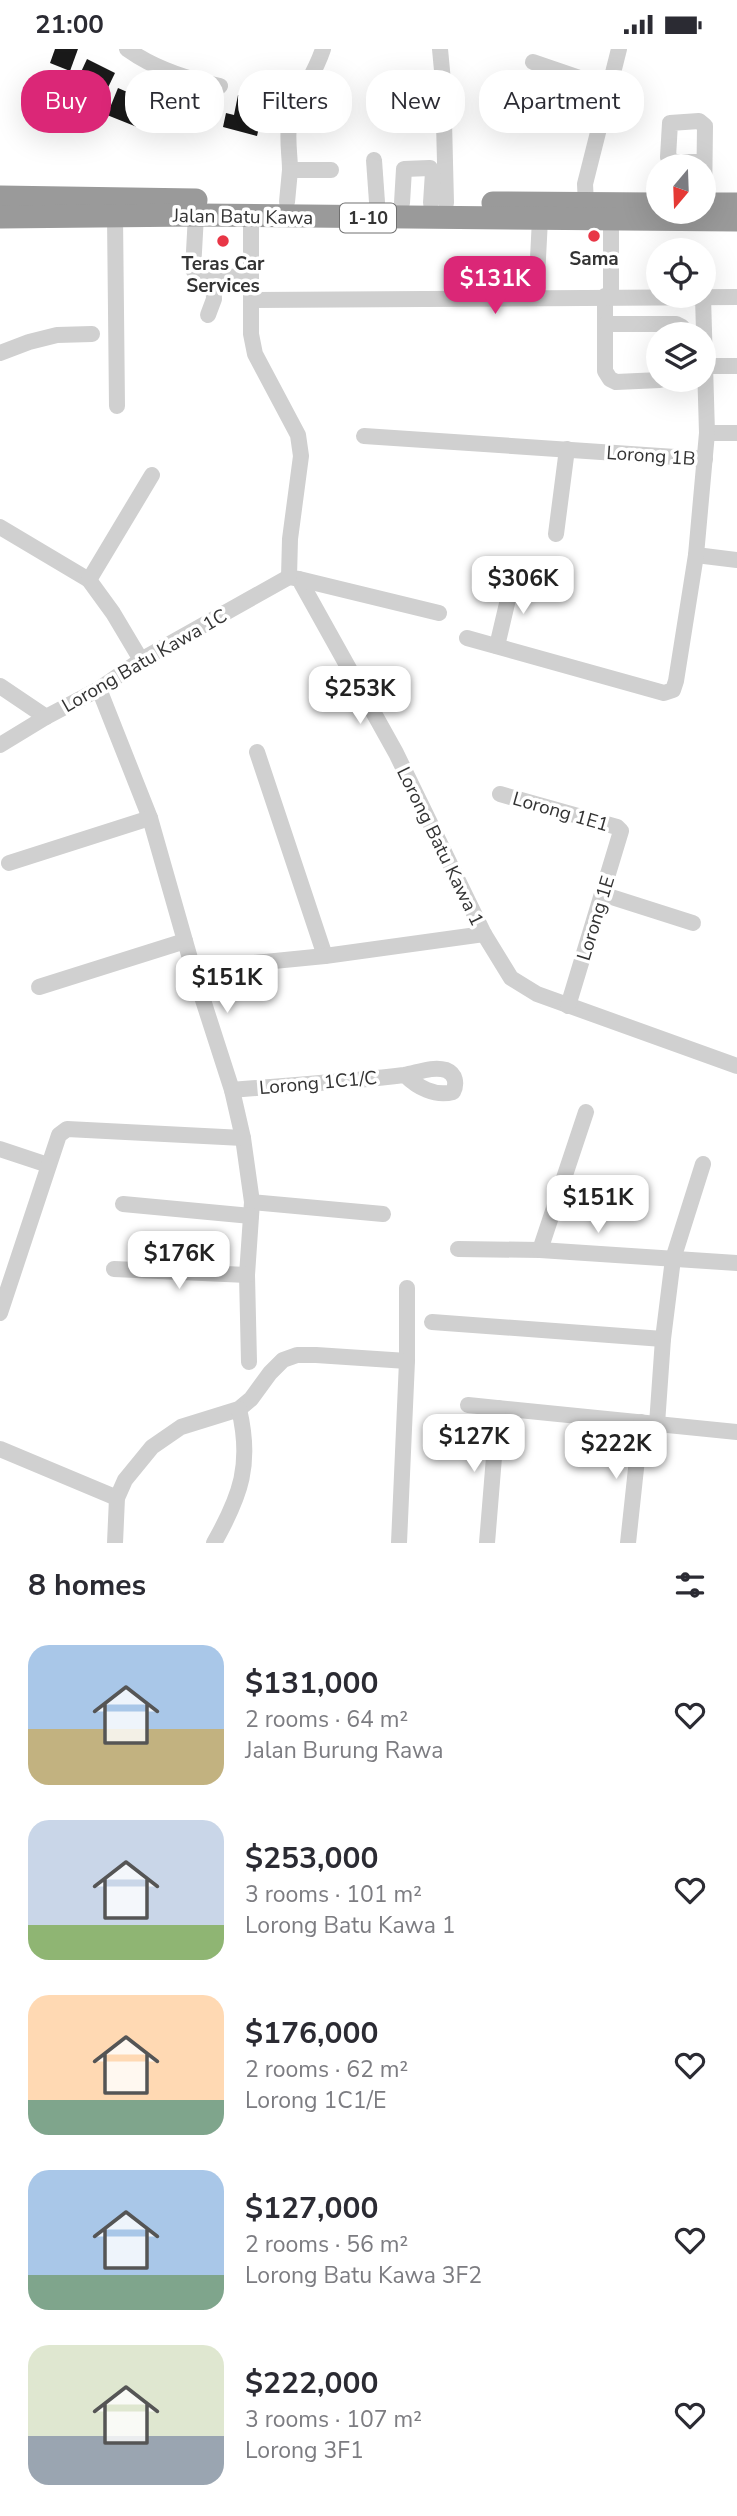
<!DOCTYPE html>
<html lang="en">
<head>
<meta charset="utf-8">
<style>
	body { margin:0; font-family:"Nunito Sans",sans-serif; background:#f7f7f7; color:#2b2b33; height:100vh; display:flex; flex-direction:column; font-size:26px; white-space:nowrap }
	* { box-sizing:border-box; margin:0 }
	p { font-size:23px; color:#7c7c81 }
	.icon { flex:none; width:38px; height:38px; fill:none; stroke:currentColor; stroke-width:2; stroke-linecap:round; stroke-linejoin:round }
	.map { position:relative; height:1494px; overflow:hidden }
	.details { display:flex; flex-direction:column; background:#fff; flex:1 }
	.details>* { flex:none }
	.guide { position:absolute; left:21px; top:21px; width:696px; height:63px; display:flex; gap:14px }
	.needle { width:46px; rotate:199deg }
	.fabs { position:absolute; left:646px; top:105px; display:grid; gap:14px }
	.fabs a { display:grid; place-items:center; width:70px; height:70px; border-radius:50%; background:#fff; box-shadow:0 7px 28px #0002; font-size:35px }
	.price { position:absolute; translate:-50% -60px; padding:0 16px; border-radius:14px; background:#fff; color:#222; font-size:23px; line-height:46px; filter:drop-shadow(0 2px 4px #0008) }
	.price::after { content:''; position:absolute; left:50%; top:42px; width:21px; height:16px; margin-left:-10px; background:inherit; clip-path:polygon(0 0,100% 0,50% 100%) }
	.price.current { background:#db2777; color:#fff }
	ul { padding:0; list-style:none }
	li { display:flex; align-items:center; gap:21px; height:175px; padding:0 28px }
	li span { display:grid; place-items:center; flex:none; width:196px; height:140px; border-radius:21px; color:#555 }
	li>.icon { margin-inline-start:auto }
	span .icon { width:84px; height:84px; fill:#fffc; stroke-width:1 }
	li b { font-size:30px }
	h2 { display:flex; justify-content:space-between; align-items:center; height:84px; padding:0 28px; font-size:30px }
	.tag { padding:0 24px; border-radius:28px; background:#fff; box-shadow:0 7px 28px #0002; font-size:24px; line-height:63px }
	.tag.current { background:#db2777; color:#fff }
	.status { display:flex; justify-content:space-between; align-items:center; height:49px; padding:0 35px; background:#fff; direction:ltr }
	.status svg { height:19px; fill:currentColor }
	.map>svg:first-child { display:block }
</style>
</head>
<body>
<div class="status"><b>21:00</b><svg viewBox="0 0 49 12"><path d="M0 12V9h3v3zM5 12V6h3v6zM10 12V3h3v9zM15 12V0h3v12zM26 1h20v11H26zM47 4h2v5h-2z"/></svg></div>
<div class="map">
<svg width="737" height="1494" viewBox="0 0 737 1494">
	<rect width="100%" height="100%" fill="#fff"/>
	<g fill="#1a1a1a">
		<path d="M55 0H78L70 22 50 14Z"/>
		<path d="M87 10 115 24 102 51 74 38Z"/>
		<path d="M118 39 148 52 137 78 107 66Z"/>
		<path d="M171 43 203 52 198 77 166 70Z"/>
		<path d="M238 46 274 57 271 77 260 74 257 87 223 78 226 64 234 66Z"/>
	</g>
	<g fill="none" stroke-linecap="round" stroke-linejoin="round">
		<g stroke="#d0d0d0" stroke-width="16">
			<path d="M127 0C155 20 186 30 220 37"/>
			<path d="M440 0 443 32 446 154"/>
			<path d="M533 13 609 39"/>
			<path d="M374 111 377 153"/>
			<path d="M290 121C290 106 286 85 290 71 299 46 315 25 323 0"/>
			<path d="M287 153 290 121H331"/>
			<path d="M402 154 404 120 430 119 433 123 431 154"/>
			<path d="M586 155 585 135 619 0"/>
			<path d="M704 155 705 77 699 72 670 74 668 108 674 113H704"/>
			<path d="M196 166 193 221 200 227 251 228"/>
			<path d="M115 167 117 357"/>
			<path d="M251 167V285L255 305 298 386 301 407 290 490 289 528 299 530 396 704 484 885 511 929 537 945 737 1017"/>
			<path d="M605 247V322L610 330 616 333 660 331"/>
			<path d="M611 247V171"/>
			<path d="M536 249 540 170"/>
			<path d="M252 251 737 248"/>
			<path d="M208 266 214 250 213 227"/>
			<path d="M606 275H676L682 278 685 285"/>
			<path d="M0 304 29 293 57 286 92 285"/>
			<path d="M705 317H737"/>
			<path d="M707 384H737"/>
			<path d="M364 387 705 410"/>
			<path d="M0 478 89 531 113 564 141 611"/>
			<path d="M556 485 567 400"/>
			<path d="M696 506 737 511"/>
			<path d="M299 530 439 564"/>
			<path d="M89 531 152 426"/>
			<path d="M467 589 664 644 673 641 676 632 696 506 707 384 703 248"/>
			<path d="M497 597 513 529"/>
			<path d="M0 637 46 668"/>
			<path d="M99 640 150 769 193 920 232 1041 243 1089 252 1153 247 1226 249 1313"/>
			<path d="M0 696 46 668 99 640 141 611 289 528"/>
			<path d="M257 703 325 907"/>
			<path d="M500 745 617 778 621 782 568 957"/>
			<path d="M9 814 150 769"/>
			<path d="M602 845 693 874"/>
			<path d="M193 920 325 907 484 885"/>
			<path d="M39 938 185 892"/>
			<path d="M232 1041C289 1036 346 1033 404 1026 417 1024 432 1017 446 1021 456 1025 457 1035 453 1043 435 1048 417 1038 405 1026"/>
			<path d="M0 1100 48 1116"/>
			<path d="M252 1153 383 1165"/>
			<path d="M123 1155 251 1167"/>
			<path d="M458 1200 540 1201 737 1214"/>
			<path d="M540 1201 586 1063"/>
			<path d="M114 1220 247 1226"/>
			<path d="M0 1264 59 1086 67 1080 243 1089"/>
			<path d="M432 1273 663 1290"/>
			<path d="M468 1356 737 1383"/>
			<path d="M657 1375 663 1290 673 1210 703 1115"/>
			<path d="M0 1400 117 1449"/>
			<path d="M115 1494 117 1449 125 1431 152 1398 181 1378 239 1360 251 1350 270 1324 283 1311 297 1306H316L407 1312V1239"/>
			<path d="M214 1494C241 1446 252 1415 239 1360"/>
			<path d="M399 1494 407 1312"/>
			<path d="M487 1494 498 1359"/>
			<path d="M628 1494 641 1373"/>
		</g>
		<g stroke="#9a9a9a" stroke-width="23">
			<path d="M0 148 196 151"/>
			<path d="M493 154 658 155"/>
			<path d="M704 155H737"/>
			<path d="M0 168 196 166 737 171"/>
		</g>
	</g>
	<g fill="#e83646" stroke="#fff" stroke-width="2.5">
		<circle cx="594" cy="187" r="7"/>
		<circle cx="223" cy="192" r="7"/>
	</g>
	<g text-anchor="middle" stroke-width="7" stroke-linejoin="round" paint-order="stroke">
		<rect fill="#fff" stroke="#707070" stroke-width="2" x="340" y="154.5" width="56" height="29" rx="5"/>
		<g font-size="18" font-weight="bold" fill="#333">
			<text x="368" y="175">1-10</text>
		</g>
		<g font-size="19" fill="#333" stroke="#fff">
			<text transform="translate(243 167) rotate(1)" y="7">Jalan Batu Kawa</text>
			<text transform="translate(651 406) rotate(4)" y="7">Lorong 1B</text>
			<text transform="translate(144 611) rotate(-30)" y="7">Lorong Batu Kawa 1C</text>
			<text transform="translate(561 762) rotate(16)" y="7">Lorong 1E1</text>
			<text transform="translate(441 797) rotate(64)" y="7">Lorong Batu Kawa 1</text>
			<text transform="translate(595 869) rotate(-73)" y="7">Lorong 1E</text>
			<text transform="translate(318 1033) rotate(-5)" y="7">Lorong 1C1/C</text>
		</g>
		<g font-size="19" font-weight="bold" fill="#333" stroke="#fff">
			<text x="594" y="216">Sama</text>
			<text x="223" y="221">Teras Car<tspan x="223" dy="22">Services</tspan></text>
		</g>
	</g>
</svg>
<div class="fabs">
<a><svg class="needle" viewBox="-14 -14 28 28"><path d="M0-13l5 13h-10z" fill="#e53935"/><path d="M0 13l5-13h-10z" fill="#7c7c81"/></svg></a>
<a><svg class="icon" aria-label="locate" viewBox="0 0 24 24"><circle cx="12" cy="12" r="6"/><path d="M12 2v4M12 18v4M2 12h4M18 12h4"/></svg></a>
<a><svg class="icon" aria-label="layers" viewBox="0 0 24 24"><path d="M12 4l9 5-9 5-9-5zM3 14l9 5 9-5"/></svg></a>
</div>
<b class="price current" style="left:495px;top:267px">$131K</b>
<b class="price" style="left:523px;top:567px">$306K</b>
<b class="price" style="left:360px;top:677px">$253K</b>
<b class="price" style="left:227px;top:966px">$151K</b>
<b class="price" style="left:598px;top:1186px">$151K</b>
<b class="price" style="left:179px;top:1242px">$176K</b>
<b class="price" style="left:474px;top:1425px">$127K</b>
<b class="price" style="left:616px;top:1432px">$222K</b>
<div class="guide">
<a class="tag current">Buy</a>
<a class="tag">Rent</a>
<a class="tag">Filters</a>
<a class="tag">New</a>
<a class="tag">Apartment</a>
</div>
</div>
<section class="details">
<h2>8 homes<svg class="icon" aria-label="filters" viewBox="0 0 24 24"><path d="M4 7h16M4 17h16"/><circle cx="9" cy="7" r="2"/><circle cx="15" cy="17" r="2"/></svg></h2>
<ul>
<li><span style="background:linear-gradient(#a9c7e8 60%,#c2b280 0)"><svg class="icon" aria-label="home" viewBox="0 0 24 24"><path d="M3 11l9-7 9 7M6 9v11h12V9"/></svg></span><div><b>$131,000</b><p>2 rooms · 64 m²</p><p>Jalan Burung Rawa</p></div><svg class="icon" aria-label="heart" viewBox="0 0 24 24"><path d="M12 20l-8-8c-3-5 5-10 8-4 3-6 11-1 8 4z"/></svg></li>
<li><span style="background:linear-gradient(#c9d6e8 75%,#8fb573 0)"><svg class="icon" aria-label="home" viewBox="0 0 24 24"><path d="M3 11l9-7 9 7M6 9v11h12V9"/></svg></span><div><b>$253,000</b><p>3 rooms · 101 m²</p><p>Lorong Batu Kawa 1</p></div><svg class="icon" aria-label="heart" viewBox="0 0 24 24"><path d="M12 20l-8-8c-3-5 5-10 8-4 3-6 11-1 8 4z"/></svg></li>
<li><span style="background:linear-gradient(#ffd9b3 75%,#7fa58c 0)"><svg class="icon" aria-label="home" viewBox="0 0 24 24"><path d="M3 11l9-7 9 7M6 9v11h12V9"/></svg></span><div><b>$176,000</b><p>2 rooms · 62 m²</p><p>Lorong 1C1/E</p></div><svg class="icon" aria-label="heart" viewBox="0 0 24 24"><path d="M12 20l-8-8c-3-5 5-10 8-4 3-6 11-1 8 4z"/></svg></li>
<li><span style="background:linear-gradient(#a9c7e8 75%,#7fa58c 0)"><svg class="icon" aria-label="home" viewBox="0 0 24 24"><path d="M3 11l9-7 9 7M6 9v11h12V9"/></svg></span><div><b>$127,000</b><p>2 rooms · 56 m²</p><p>Lorong Batu Kawa 3F2</p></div><svg class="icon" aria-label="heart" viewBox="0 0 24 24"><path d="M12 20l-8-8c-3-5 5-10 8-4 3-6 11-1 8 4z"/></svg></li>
<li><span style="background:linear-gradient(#dfe7d0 65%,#9aa5b1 0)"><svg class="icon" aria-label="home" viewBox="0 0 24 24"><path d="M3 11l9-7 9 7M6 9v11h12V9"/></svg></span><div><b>$222,000</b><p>3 rooms · 107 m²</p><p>Lorong 3F1</p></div><svg class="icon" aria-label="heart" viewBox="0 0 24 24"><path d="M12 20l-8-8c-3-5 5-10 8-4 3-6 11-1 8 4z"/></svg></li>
</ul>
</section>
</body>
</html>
